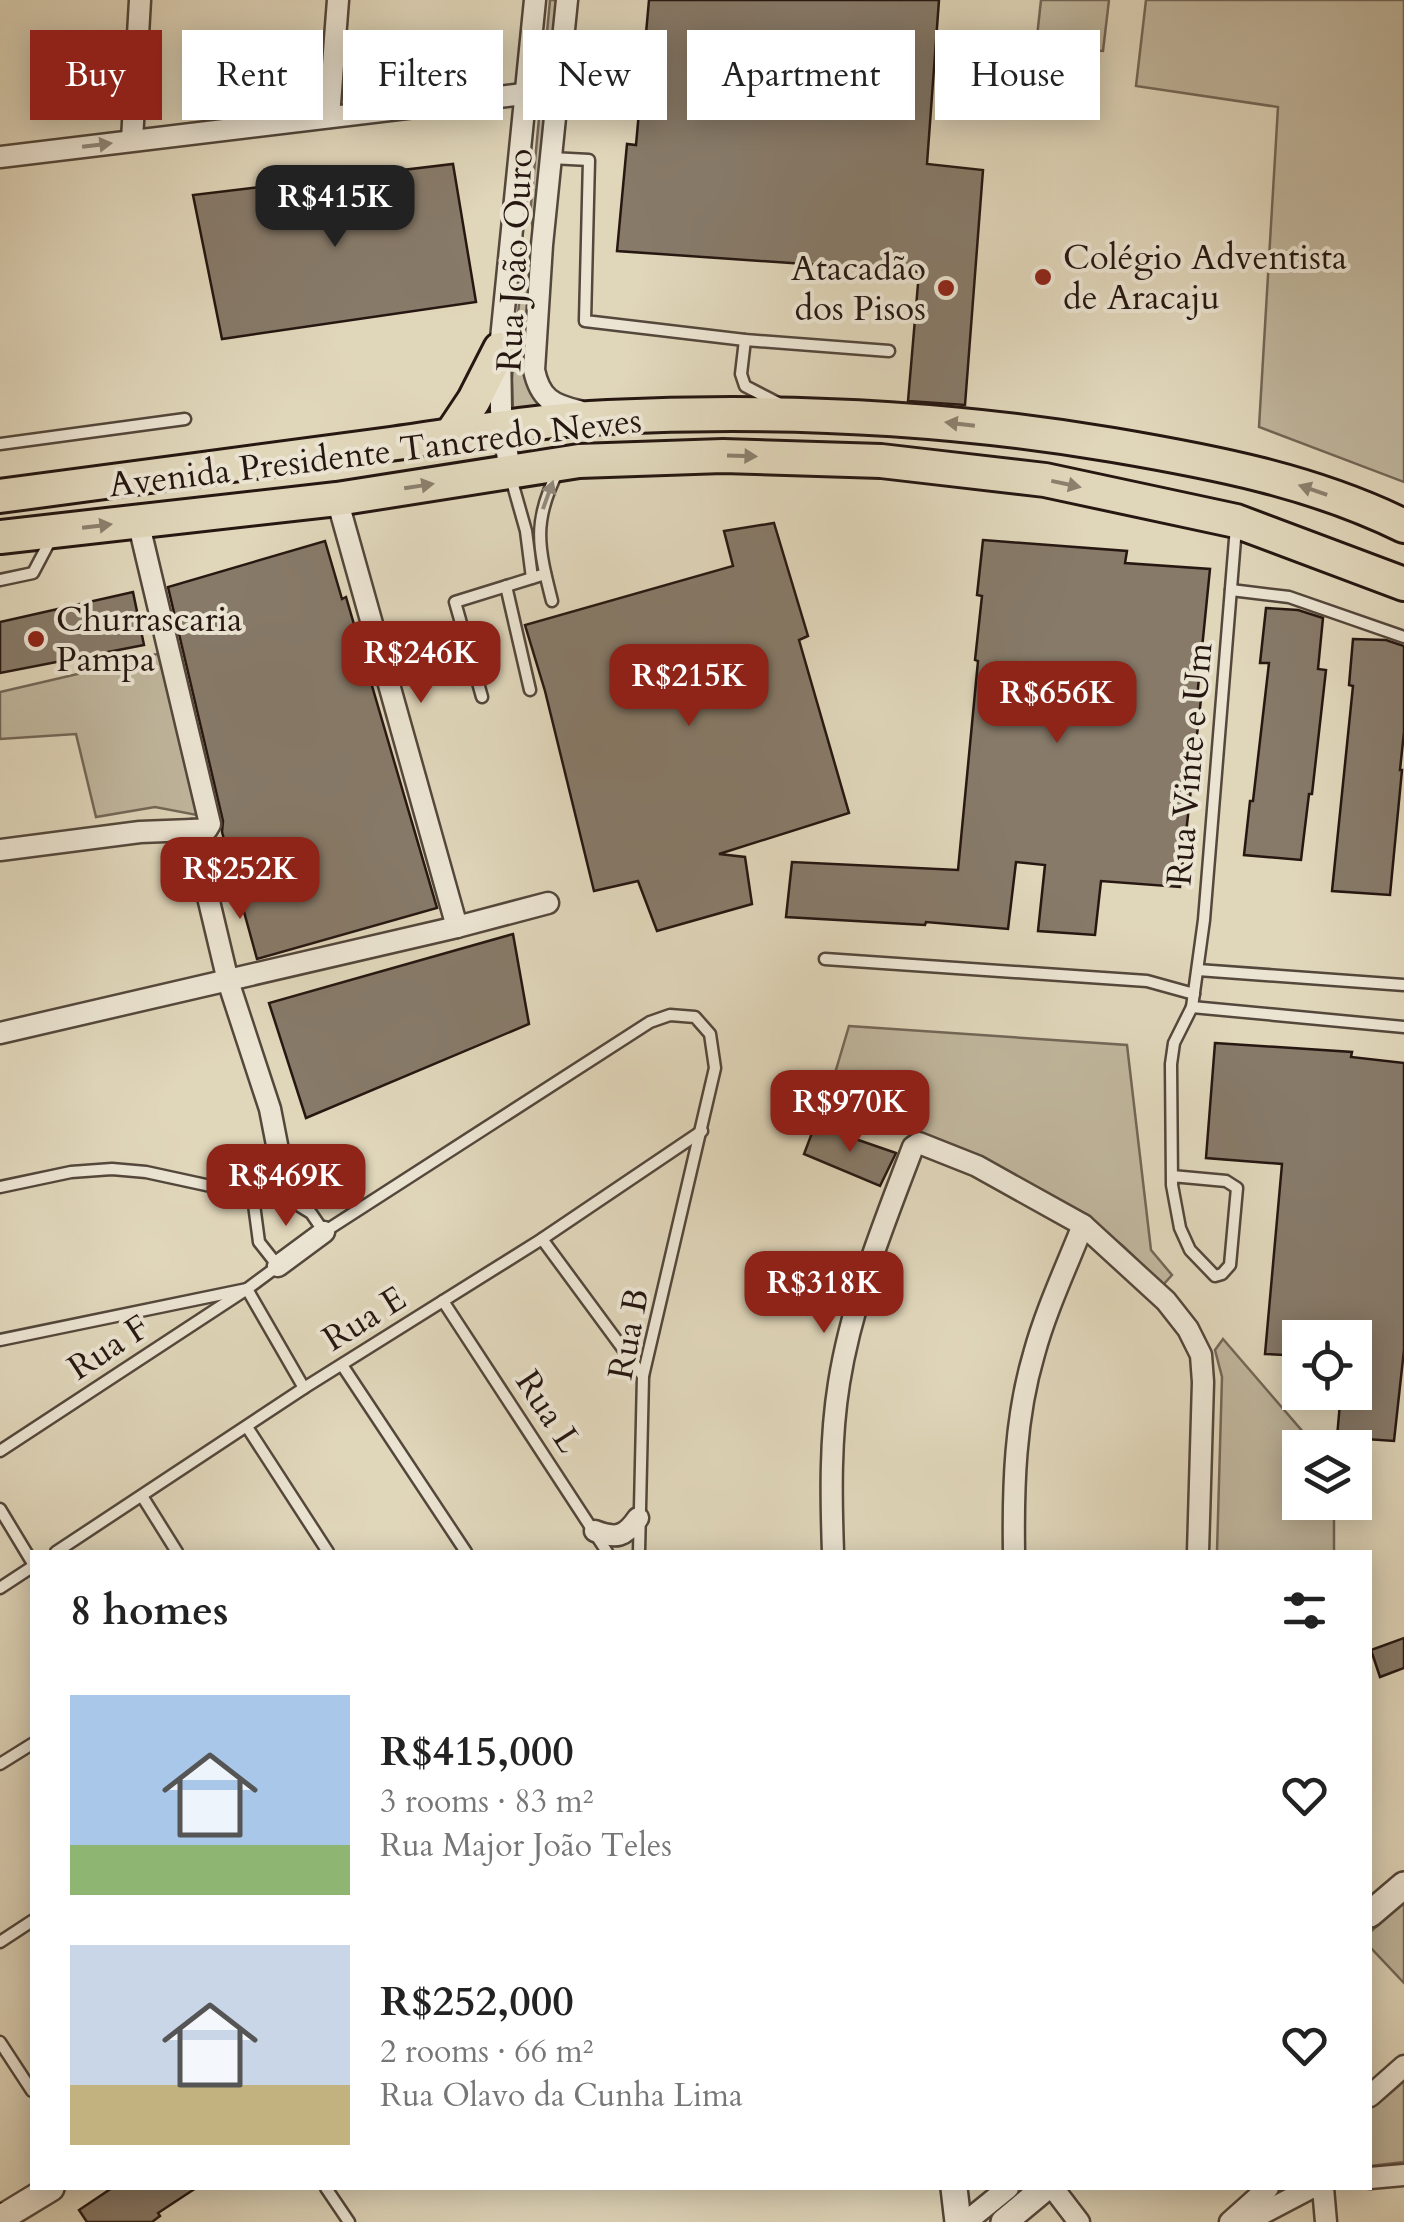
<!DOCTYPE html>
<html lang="en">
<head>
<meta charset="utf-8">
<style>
	body { margin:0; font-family:Cardo,serif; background:#f6f6f6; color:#222; height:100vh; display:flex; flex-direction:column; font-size:38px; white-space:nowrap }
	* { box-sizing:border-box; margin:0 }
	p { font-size:32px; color:#767676 }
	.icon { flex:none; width:55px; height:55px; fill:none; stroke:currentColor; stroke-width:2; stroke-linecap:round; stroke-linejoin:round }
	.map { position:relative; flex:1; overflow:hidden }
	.panel { position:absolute; left:30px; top:1550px; width:1342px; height:640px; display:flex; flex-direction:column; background:#fff; border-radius:0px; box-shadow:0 5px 25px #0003 }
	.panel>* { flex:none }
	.guide { position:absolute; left:30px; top:30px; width:1345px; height:90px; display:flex; gap:20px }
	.tools { position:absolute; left:1282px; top:1320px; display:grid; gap:20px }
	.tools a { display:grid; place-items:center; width:90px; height:90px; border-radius:0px; background:#fff; box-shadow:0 5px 25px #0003; font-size:50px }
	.price { position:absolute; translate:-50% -85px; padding:0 22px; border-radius:20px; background:#8f2418; color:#fff; font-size:32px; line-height:65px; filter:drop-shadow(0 2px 5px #0008) }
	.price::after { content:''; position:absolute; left:50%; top:60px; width:30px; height:22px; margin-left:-15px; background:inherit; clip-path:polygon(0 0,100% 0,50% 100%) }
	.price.selected { background:#222; color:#fff }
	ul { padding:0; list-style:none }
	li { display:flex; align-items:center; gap:30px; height:250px; padding:0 40px }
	li span { display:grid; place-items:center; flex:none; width:280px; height:200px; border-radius:0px; color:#555 }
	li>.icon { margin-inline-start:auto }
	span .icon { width:120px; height:120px; fill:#fffc; stroke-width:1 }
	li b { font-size:42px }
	h2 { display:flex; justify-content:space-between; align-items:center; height:120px; padding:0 40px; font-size:42px }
	.pill { padding:0 35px; border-radius:0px; background:#fff; box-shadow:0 5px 25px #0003; font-size:35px; line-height:90px }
	.pill.selected { background:#8f2418; color:#fff }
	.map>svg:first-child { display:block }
</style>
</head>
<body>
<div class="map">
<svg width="1404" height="2222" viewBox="0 0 1404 2222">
	<rect width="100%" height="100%" fill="#e0d6ba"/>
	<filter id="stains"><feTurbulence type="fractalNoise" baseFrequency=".002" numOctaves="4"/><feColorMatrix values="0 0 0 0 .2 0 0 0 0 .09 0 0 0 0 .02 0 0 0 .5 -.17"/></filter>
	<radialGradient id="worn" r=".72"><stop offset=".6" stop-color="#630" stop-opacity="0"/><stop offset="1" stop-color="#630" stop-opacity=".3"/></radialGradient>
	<g fill="#c0b69d" stroke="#736657" stroke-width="2.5">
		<path d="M550 0H562L535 236 530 215Z"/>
		<path d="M1041 0H1109L1103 51 1036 46Z"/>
		<path d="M1146 0H1404V482L1259 427 1278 107 1136 86Z"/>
		<path d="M524 250 540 252 545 408 513 411 512 379Z"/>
		<path d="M158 654 202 816 155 807 96 817 76 734 0 739V692L82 673 83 663Z"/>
		<path d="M849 1026 1127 1045 1151 1250 1172 1275 1163 1285 1123 1246 1073 1207 830 1090Z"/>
		<path d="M1223 1339 1316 1447 1300 1448V1502L1334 1503V1552H1217L1222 1377 1215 1350Z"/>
		<path d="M1404 1903V1983L1370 1947V1932Z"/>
		<path d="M1404 2073V2162L1370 2166V2102Z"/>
	</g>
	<g fill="#877a69" stroke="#261711" stroke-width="2.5">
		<path d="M649 0H939L927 164 983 170 965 405 908 401 919 272 617 251 627 144 636 145Z"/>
		<path d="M453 164 476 302 222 339 193 195Z"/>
		<path d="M774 523 808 636 799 640 849 813 719 854 745 857 752 904 657 931 638 881 594 891 545 691 525 625 733 566 724 531Z"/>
		<path d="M983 540 1127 551 1125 563 1210 569 1197 698 1201 699 1180 887 1101 881 1095 935 1038 931 1045 865 1016 862 1008 929 926 922 925 925 786 917 792 862 958 870 978 661 975 660 982 596 977 595Z"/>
		<path d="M325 541 342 599 346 597 437 908 257 959 222 832 223 821 168 587Z"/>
		<path d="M133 592 144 645 0 673V622Z"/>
		<path d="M1266 608 1298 610 1323 618 1318 669 1326 670 1312 794H1309L1301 860 1244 855 1250 801H1253L1269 663H1260Z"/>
		<path d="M1353 639 1386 640 1404 646V732L1400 770H1402L1390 895 1332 891 1353 686 1349 685Z"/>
		<path d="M513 934 529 1024 306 1118 269 1003Z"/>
		<path d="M1215 1043 1352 1052 1351 1057 1404 1063V1350L1394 1441 1337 1437 1341 1392H1355V1338H1291L1290 1348H1285L1284 1355 1265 1354 1282 1164 1206 1158Z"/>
		<path d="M815 1125 896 1153 880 1186 804 1154Z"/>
		<path d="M1404 1638V1668L1380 1677 1371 1650Z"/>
		<path d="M112 2188H196L158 2213 160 2216 152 2222H87L79 2210Z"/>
	</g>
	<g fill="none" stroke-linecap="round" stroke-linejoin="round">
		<defs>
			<g id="service">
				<path d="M551 158 589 160 585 321 745 340 889 351"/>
				<path d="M745 340 741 374 745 386 778 403"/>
				<path d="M0 444 185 419"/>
				<path d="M511 478 526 531 532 578"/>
				<path d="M0 580 33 573 52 537"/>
				<path d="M506 586 530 690"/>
				<path d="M1231 590 1289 597 1404 637"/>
				<path d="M552 601C538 546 532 521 559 469"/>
				<path d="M482 697 455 602 545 574"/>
				<path d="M825 959 1147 981 1194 994"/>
				<path d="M1198 970 1404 985"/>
				<path d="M1192 1007 1404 1027"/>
				<path d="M279 1155 282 1201"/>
				<path d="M1172 1176 1226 1181 1237 1188 1230 1265 1222 1274 1215 1276 1190 1250 1180 1228 1172 1185 1171 1064 1174 1043 1192 1007 1204 920 1236 527"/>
				<path d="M0 1187 71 1172 112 1169 146 1172 298 1205 311 1213 324 1232 650 1022 670 1015 695 1017 710 1034 715 1068 643 1376 639 1552"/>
				<path d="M542 1239 643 1376"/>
				<path d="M443 1301 607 1552"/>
				<path d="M0 1340 247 1289 278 1266 259 1242 253 1197"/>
				<path d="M342 1365 466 1552"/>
				<path d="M247 1427 328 1552"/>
				<path d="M0 1451 247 1289 304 1388"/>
				<path d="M142 1496 177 1552"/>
				<path d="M0 1509 32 1562"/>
				<path d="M56 1552 304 1388 542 1239 702 1131"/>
				<path d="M0 1588 32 1567"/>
				<path d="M0 1764 32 1744"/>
				<path d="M0 1942 32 1921"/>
				<path d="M0 2042 32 2091"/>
				<path d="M326 2188 349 2222"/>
			</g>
			<g id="minor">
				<path d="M567 0 542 245 534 370C540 398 552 405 579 411"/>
				<path d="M329 117 338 0"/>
				<path d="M132 140 140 0"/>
				<path d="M0 157 523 94"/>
				<path d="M510 473 501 410 500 349 535 0"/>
				<path d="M337 499 457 927"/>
				<path d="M138 521 210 824 207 829 192 830"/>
				<path d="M0 850 140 832 192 830 228 981 270 1109 279 1155"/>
				<path d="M0 1033 457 927 548 903"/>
				<path d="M278 1266 324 1232"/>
				<path d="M595 1531C616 1539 625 1537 638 1518"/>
				<path d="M833 1552C831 1496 830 1439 839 1383 852 1301 884 1224 913 1147L919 1143 977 1166 1083 1225 1166 1301 1188 1329 1201 1355 1203 1382 1198 1552"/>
				<path d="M1014 1552C1013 1487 1015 1418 1034 1354 1046 1310 1066 1268 1083 1225"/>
				<path d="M1370 2096 1404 2066"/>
				<path d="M1370 2178 1404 2175"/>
				<path d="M1053 2188 1079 2222"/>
				<path d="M1323 2188 1326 2222"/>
				<path d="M966 2222 1008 2188"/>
				<path d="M1230 2222 1268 2188"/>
				<path d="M1246 2222 1311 2188"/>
			</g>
			<g id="tertiary">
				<path d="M1370 1914 1404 1885"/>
				<path d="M954 2188 958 2222"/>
				<path d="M0 2219 51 2188"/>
				<path d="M1004 2222 1045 2188"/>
			</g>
			<path id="secondary" d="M0 2218 2 2222"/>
			<g id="primary">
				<path d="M450 436 474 400 500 349"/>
				<path d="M0 496C130 479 260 461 390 444 463 434 535 420 608 417 777 409 947 417 1113 445 1213 462 1313 481 1404 526"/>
				<path d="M0 537 337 499 579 461 723 456 881 461 1045 480 1236 521 1404 584"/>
			</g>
		</defs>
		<use href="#service" stroke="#54473b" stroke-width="15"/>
		<use href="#minor" stroke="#54473b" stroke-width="25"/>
		<use href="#tertiary" stroke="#54473b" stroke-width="30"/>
		<use href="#secondary" stroke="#261711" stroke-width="32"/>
		<use href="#primary" stroke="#261711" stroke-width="38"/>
		<use href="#service" stroke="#ebe4d2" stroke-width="10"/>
		<use href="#minor" stroke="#ebe4d2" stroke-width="20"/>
		<use href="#tertiary" stroke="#ebe4d2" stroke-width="25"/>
		<use href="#secondary" stroke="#ebe4d2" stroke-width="28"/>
		<use href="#primary" stroke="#e0d6ba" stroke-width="32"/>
	</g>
	<defs><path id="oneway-solid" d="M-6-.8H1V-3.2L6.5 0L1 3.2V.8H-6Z" transform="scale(2.5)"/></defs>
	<g fill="#92887b">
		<use href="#oneway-solid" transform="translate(97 145) rotate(-7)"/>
		<use href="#oneway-solid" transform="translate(548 495) rotate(-70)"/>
	</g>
	<g fill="#8c806e">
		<use href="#oneway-solid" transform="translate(960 424) rotate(-173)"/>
		<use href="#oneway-solid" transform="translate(742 456) rotate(2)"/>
		<use href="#oneway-solid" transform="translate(1066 484) rotate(12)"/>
		<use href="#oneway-solid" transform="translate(419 486) rotate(-9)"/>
		<use href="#oneway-solid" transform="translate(1313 490) rotate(-161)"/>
		<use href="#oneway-solid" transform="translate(97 526) rotate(-7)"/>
	</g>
	<g fill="#8f2418" stroke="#ebe4d2" stroke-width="4">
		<circle cx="1043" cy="277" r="10"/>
		<circle cx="946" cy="288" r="10"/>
		<circle cx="36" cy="639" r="10"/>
	</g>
	<g text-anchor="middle" stroke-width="8" stroke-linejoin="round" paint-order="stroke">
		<g font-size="35" fill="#261711" stroke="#ebe4d2" text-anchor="start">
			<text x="1063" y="269">Colégio Adventista<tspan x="1063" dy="40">de Aracaju</tspan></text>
			<text x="926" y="280" text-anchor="end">Atacadão<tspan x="926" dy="40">dos Pisos</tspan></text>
			<text x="56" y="631">Churrascaria<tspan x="56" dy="40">Pampa</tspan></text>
		</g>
		<g font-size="35" fill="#261711" stroke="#ebe4d2">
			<text transform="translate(514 260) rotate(-87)" y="12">Rua João Ouro</text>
			<text transform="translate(375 452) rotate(-7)" y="12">Avenida Presidente Tancredo Neves</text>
			<text transform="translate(1189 764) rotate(-85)" y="12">Rua Vinte e Um</text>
			<text transform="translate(364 1318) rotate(-32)" y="12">Rua E</text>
			<text transform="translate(628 1334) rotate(-79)" y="12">Rua B</text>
			<text transform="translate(108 1347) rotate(-33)" y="12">Rua F</text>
			<text transform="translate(549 1411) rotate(57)" y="12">Rua L</text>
		</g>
	</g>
	<rect width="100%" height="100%" filter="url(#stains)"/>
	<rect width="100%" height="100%" fill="url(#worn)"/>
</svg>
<div class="tools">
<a><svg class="icon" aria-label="locate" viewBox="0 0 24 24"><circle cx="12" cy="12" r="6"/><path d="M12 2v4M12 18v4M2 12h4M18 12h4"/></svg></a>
<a><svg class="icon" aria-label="layers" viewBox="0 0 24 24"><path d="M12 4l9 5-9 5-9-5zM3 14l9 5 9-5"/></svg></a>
</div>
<b class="price selected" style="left:335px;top:250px">R$415K</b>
<b class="price" style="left:421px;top:706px">R$246K</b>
<b class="price" style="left:689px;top:729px">R$215K</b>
<b class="price" style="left:1057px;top:746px">R$656K</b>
<b class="price" style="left:240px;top:922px">R$252K</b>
<b class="price" style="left:850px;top:1155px">R$970K</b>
<b class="price" style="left:286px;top:1229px">R$469K</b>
<b class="price" style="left:824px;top:1336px">R$318K</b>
<div class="guide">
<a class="pill selected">Buy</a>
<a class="pill">Rent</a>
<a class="pill">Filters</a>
<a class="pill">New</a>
<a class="pill">Apartment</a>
<a class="pill">House</a>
</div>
<section class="panel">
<h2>8 homes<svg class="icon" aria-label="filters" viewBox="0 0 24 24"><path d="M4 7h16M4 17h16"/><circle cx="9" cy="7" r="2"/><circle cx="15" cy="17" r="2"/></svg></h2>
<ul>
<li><span style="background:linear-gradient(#a9c7e8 75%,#8fb573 0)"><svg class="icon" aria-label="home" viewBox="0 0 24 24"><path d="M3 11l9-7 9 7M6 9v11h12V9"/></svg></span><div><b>R$415,000</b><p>3 rooms · 83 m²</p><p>Rua Major João Teles</p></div><svg class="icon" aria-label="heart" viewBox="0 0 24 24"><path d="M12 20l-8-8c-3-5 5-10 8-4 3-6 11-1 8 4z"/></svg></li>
<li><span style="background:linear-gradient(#c9d6e8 70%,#c2b280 0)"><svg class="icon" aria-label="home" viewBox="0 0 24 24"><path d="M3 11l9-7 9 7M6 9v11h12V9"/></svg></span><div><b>R$252,000</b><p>2 rooms · 66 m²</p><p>Rua Olavo da Cunha Lima</p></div><svg class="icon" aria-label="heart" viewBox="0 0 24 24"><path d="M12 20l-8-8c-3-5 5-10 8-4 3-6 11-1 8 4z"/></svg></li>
</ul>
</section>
</div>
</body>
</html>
